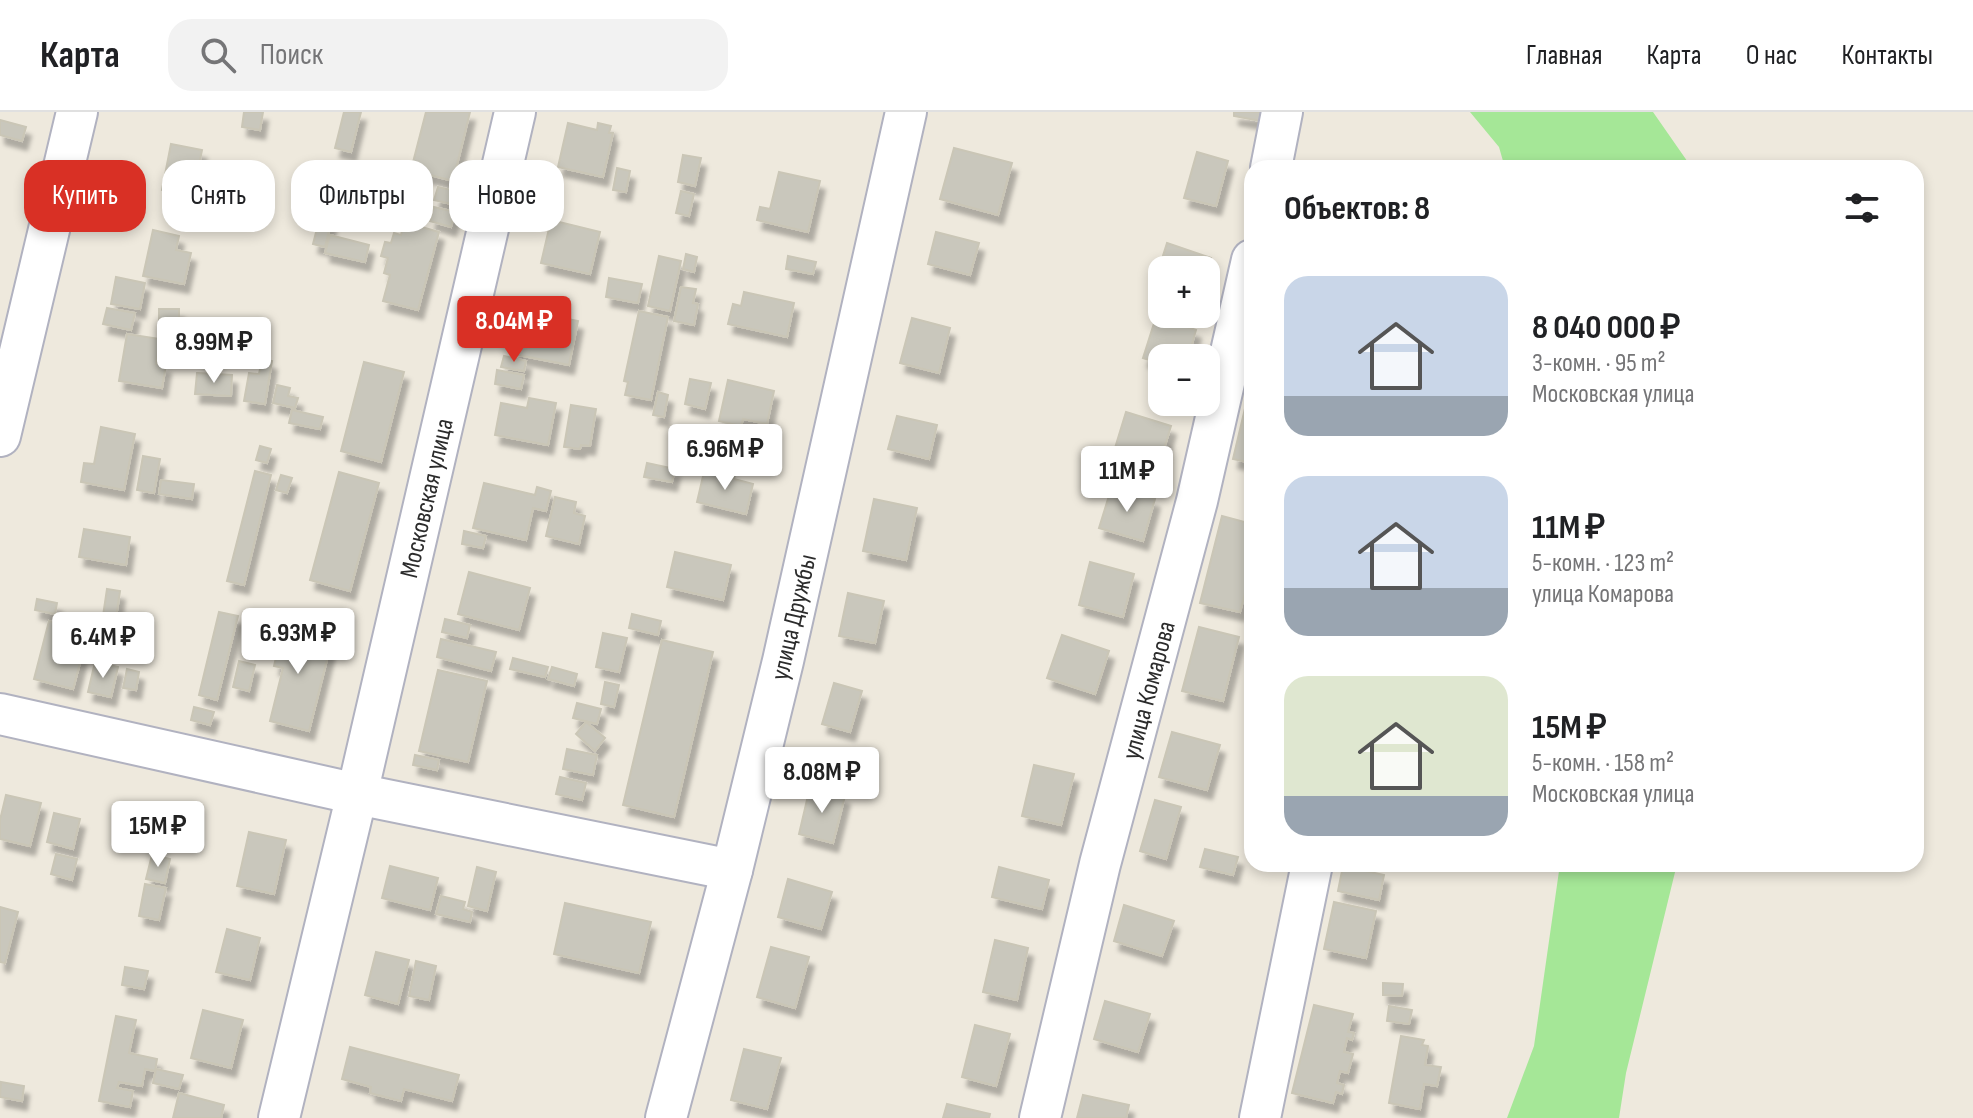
<!DOCTYPE html>
<html lang="ru">
<head>
<meta charset="utf-8">
<style>
	body { margin:0; font-family:"Sofia Sans Condensed",sans-serif; background:#f2f2f2; color:#202124; height:100vh; display:flex; flex-direction:column; font-size:30px; white-space:nowrap }
	* { box-sizing:border-box; margin:0 }
	p { font-size:26px; color:#757577 }
	.icon { flex:none; width:44px; height:44px; fill:none; stroke:currentColor; stroke-width:2; stroke-linecap:round; stroke-linejoin:round }
	.map { position:relative; flex:1; overflow:hidden }
	.drawer { position:absolute; left:1244px; top:48px; width:680px; height:712px; display:flex; flex-direction:column; background:#fff; border-radius:24px; box-shadow:0 4px 12px #0003 }
	.drawer>* { flex:none }
	.guide { position:absolute; left:24px; top:48px; width:760px; height:72px; display:flex; gap:16px }
	.fabs { position:absolute; left:1148px; top:144px; display:grid; gap:16px }
	.fabs a { display:grid; place-items:center; width:72px; height:72px; border-radius:16px; background:#fff; box-shadow:0 4px 12px #0003; font-size:40px }
	.price { position:absolute; translate:-50% -68px; padding:0 18px; border-radius:8px; background:#fff; color:#222; font-size:26px; line-height:52px; filter:drop-shadow(0 2px 4px #0008) }
	.price::after { content:''; position:absolute; left:50%; top:48px; width:24px; height:18px; margin-left:-12px; background:inherit; clip-path:polygon(0 0,100% 0,50% 100%) }
	.price.active { background:#d93025; color:#fff }
	ul { padding:0; list-style:none }
	li { display:flex; align-items:center; gap:24px; height:200px; padding:0 40px }
	li span { display:grid; place-items:center; flex:none; width:224px; height:160px; border-radius:24px; color:#555 }
	li>.icon { margin-inline-start:auto }
	span .icon { width:96px; height:96px; fill:#fffc; stroke-width:1 }
	li b { font-size:34px }
	h2 { display:flex; justify-content:space-between; align-items:center; height:96px; padding:0 40px; font-size:34px }
	.pill { padding:0 28px; border-radius:24px; background:#fff; box-shadow:0 4px 12px #0003; font-size:28px; line-height:72px }
	.pill.active { background:#d93025; color:#fff }
	header { display:flex; align-items:center; gap:48px; box-sizing:border-box; height:112px; padding:0 40px; background:#fff; border-bottom:2px solid #e0e0e0 }
	header strong { font-size:38px }
	nav { display:flex; gap:44px; margin-inline-start:auto; font-size:28px }
	.search { width:560px; height:72px; background:#f2f2f2; display:flex; align-items:center; gap:20px; box-sizing:border-box; padding:0 28px; border-radius:24px; color:#757577; font-size:30px }
	.map>svg:first-child { display:block }
</style>
</head>
<body>
<header>
<strong>Карта</strong>
<div class="search"><svg class="icon" aria-label="search" viewBox="0 0 24 24"><circle cx="10" cy="10" r="6"/><path d="M15 15l6 6"/></svg>Поиск</div>
<nav><a>Главная</a><a>Карта</a><a>О нас</a><a>Контакты</a></nav>
</header>
<div class="map">
<svg width="1973" height="1006" viewBox="0 0 1973 1006">
	<defs>
		<filter id="shadow"><feDropShadow dx="5" dy="9" stdDeviation="2" flood-color="#0004"/></filter>
	</defs>
	<rect width="100%" height="100%" fill="#eee9dd"/>
	<g fill="#a5e797">
		<path d="M1470 0H1653L1692 56H1505L1499 35Z"/>
		<path d="M1560 752H1677L1626 961 1619 1006H1507L1534 934Z"/>
	</g>
	<g fill="#c9c7bc" stroke="#cac6b6" stroke-width="2" filter="url(#shadow)">
		<path d="M244 0H263L260 18 242 15Z"/>
		<path d="M344 0H361L351 40 335 36Z"/>
		<path d="M426 0H470L453 69 411 58Z"/>
		<path d="M1234 0H1268L1266 10 1234 4Z"/>
		<path d="M0 8 26 15 22 29 0 23Z"/>
		<path d="M568 11 597 18 598 11 611 14 609 21H613L603 65 558 55Z"/>
		<path d="M171 32 202 38 193 84 162 78Z"/>
		<path d="M954 36 1012 51 998 103 940 87Z"/>
		<path d="M1197 40 1228 49 1216 94 1184 86Z"/>
		<path d="M683 43 701 46 695 74 678 70Z"/>
		<path d="M617 56 630 59 626 80 613 78Z"/>
		<path d="M779 60 820 69 808 120 757 108 760 95 770 97Z"/>
		<path d="M438 75 460 80 456 93 434 88Z"/>
		<path d="M681 79 694 82 689 104 676 101Z"/>
		<path d="M434 95 455 100 451 115 430 109Z"/>
		<path d="M321 101 333 103 325 135 313 132Z"/>
		<path d="M551 108 600 120 590 162 541 151Z"/>
		<path d="M404 110 439 120 418 198 383 189 390 163 384 161 388 146 381 144 385 130 391 131 394 121 401 123Z"/>
		<path d="M153 118 179 124 176 138 191 141 184 172 143 164Z"/>
		<path d="M936 120 979 131 970 163 928 152Z"/>
		<path d="M330 123 369 133 365 150 325 141Z"/>
		<path d="M1167 131 1211 146 1206 161V158H1162V168L1156 166Z"/>
		<path d="M686 142 697 145 694 160 683 157Z"/>
		<path d="M659 144 681 149 670 199 648 194Z"/>
		<path d="M788 144 816 150 813 162 786 157Z"/>
		<path d="M116 165 145 171 140 197 111 192Z"/>
		<path d="M609 166 642 172 638 191 606 185Z"/>
		<path d="M681 175 696 177 693 191 698 192 694 213 674 209Z"/>
		<path d="M744 180 794 191 787 225 728 212 733 192 741 194Z"/>
		<path d="M107 196 135 201 131 218 103 212Z"/>
		<rect x="159" y="197" width="20" height="16"/>
		<path d="M522 198 578 209 569 253 513 242Z"/>
		<path d="M639 199 668 205 651 288 625 283 628 270 624 269Z"/>
		<path d="M1156 205 1196 218 1188 246H1162V252L1143 246Z"/>
		<path d="M912 206 950 216 939 261 900 251Z"/>
		<path d="M127 222 160 227 156 252 166 253 162 276 119 269Z"/>
		<path d="M504 244 526 249 524 259 501 255Z"/>
		<path d="M262 247 272 249 265 292 244 289 249 261 259 262Z"/>
		<path d="M364 250 404 260 381 350 341 339Z"/>
		<path d="M497 258 524 263 521 277 495 272Z"/>
		<path d="M197 261 232 263 231 284 195 282Z"/>
		<path d="M690 267 711 271 705 297 685 292Z"/>
		<path d="M1252 267V351L1233 347Z"/>
		<path d="M728 268 774 279 767 312 743 307 741 314 719 309Z"/>
		<path d="M277 273 290 276 288 284 298 286 295 296 273 291Z"/>
		<path d="M658 280 668 283 664 305 653 303Z"/>
		<path d="M529 286 556 291 548 333 495 323 501 291 527 296Z"/>
		<path d="M571 293 596 297 590 334 581 333 580 337 564 335Z"/>
		<path d="M292 298 323 305 320 317 289 311Z"/>
		<path d="M1126 300 1171 314 1160 350 1115 336Z"/>
		<path d="M897 304 937 313 929 347 888 337Z"/>
		<path d="M101 315 135 322 124 378 81 370 84 351 94 352Z"/>
		<path d="M260 334 271 337 267 351 256 348Z"/>
		<path d="M143 344 160 347 154 381 137 378Z"/>
		<path d="M647 351 675 357 672 370 644 365Z"/>
		<path d="M720 358 735 362 734 367 753 372 746 402 697 390 704 360 719 363Z"/>
		<path d="M255 359 271 363 244 473 227 469Z"/>
		<path d="M339 360 379 371 350 479 310 468Z"/>
		<path d="M281 363 292 366 287 381 276 378Z"/>
		<path d="M161 368 194 372 192 387 159 382Z"/>
		<path d="M484 371 535 383 537 375 551 379 546 399 533 396 526 428 473 416Z"/>
		<path d="M1112 374 1155 387 1143 429 1099 416Z"/>
		<path d="M555 385 576 390 574 401 585 404 579 432 546 424Z"/>
		<path d="M874 387 917 396 906 448 863 439Z"/>
		<path d="M1222 404 1252 412V464L1250 463 1240 500 1200 491Z"/>
		<path d="M84 417 130 425 126 453 79 445Z"/>
		<path d="M464 419 486 424 483 436 462 432Z"/>
		<path d="M675 440 731 453 723 488 667 475Z"/>
		<path d="M1090 450 1134 462 1123 505 1079 493Z"/>
		<path d="M469 460 530 476 519 518 458 502Z"/>
		<path d="M107 477 120 479 116 506 103 504Z"/>
		<path d="M848 481 884 489 875 531 839 524Z"/>
		<path d="M37 487 57 491 55 502 35 498Z"/>
		<path d="M219 500 238 504 217 588 199 583Z"/>
		<path d="M632 502 661 509 658 523 629 516Z"/>
		<path d="M445 507 470 513 467 526 442 520Z"/>
		<path d="M49 509 111 524 107 542 101 540 100 545 83 540 73 577 34 567Z"/>
		<path d="M274 513 332 528 309 619 270 609 283 556 274 554 279 533 269 531Z"/>
		<path d="M1199 515 1239 525 1223 589 1182 579Z"/>
		<path d="M603 521 627 526 619 560 596 555Z"/>
		<path d="M1062 523 1109 539 1095 582 1047 566Z"/>
		<path d="M441 527 496 540 491 559 437 545Z"/>
		<path d="M662 528 713 540 674 705 623 693Z"/>
		<path d="M513 546 548 555 545 565 510 557Z"/>
		<path d="M239 549 255 553 249 579 233 575Z"/>
		<path d="M95 550 118 555 111 585 88 580Z"/>
		<path d="M552 555 577 562 574 574 548 567Z"/>
		<path d="M127 557 139 560 136 578 123 576Z"/>
		<path d="M438 558 487 569 468 650 419 639Z"/>
		<path d="M605 570 619 573 614 595 601 592Z"/>
		<path d="M834 571 862 579 850 620 822 612Z"/>
		<path d="M577 591 601 597 597 612 573 606Z"/>
		<path d="M194 595 214 600 210 613 191 608Z"/>
		<path d="M586 610 605 626 595 639 576 622Z"/>
		<path d="M1172 620 1220 633 1207 678 1159 665Z"/>
		<path d="M567 637 597 643 593 663 563 657Z"/>
		<path d="M415 643 439 648 437 658 413 653Z"/>
		<path d="M1034 653 1074 662 1061 713 1022 704Z"/>
		<path d="M560 665 586 671 582 688 556 682Z"/>
		<path d="M810 675 845 684 833 731 799 722Z"/>
		<path d="M6 683 41 691 30 734 0 727V708Z"/>
		<path d="M1155 688 1181 695 1166 747 1140 739Z"/>
		<path d="M54 701 80 707 73 737 47 730Z"/>
		<path d="M249 720 286 728 274 782 237 774Z"/>
		<path d="M1205 737 1238 745 1233 763 1200 755Z"/>
		<path d="M56 742 77 747 72 768 51 762Z"/>
		<path d="M152 743 170 747 165 771 146 767Z"/>
		<path d="M390 754 438 766 430 798 382 786Z"/>
		<path d="M1343 754 1384 763 1379 788 1338 779Z"/>
		<path d="M477 755 496 760 487 799 468 794Z"/>
		<path d="M999 755 1049 768 1042 797 992 785Z"/>
		<path d="M788 767 832 780 821 817 778 805Z"/>
		<path d="M145 772 166 776 159 808 139 804Z"/>
		<path d="M441 784 465 790 463 797 472 800 470 810 436 802Z"/>
		<path d="M1334 790 1376 799 1366 846 1324 837Z"/>
		<path d="M565 791 651 810 639 861 554 842Z"/>
		<path d="M1124 793 1174 809 1162 844 1114 829Z"/>
		<path d="M0 795 18 800 5 851 0 850Z"/>
		<path d="M227 817 260 826 250 868 216 860Z"/>
		<path d="M995 828 1028 836 1017 888 983 880Z"/>
		<path d="M771 835 809 845 795 896 757 885Z"/>
		<path d="M376 840 409 848 398 892 365 883Z"/>
		<path d="M416 849 436 854 429 888 409 884Z"/>
		<path d="M125 855 148 859 144 877 122 873Z"/>
		<path d="M1383 871 1403 872 1402 884 1383 883Z"/>
		<path d="M1105 889 1150 902 1138 940 1094 927Z"/>
		<path d="M1314 893 1353 902 1348 920 1354 921 1352 928 1347 926 1344 940 1353 942 1348 961 1340 959 1337 971 1344 973 1342 982 1336 980 1333 991 1292 981Z"/>
		<path d="M1389 894 1412 898 1409 912 1387 909Z"/>
		<path d="M203 898 243 908 231 956 191 946Z"/>
		<path d="M116 904 136 908 129 941 157 947 155 959 145 957 142 974 119 970 117 976 133 979 130 995 99 989Z"/>
		<path d="M975 913 1010 922 996 974 962 965Z"/>
		<path d="M1401 924 1424 928 1422 933 1428 934 1425 953 1441 955 1437 974 1424 972 1420 997 1389 991Z"/>
		<path d="M350 935 459 963 452 989 404 977 401 989 370 981 371 975 342 967Z"/>
		<path d="M744 937 781 946 767 997 731 988Z"/>
		<path d="M156 957 183 963 179 977 153 971Z"/>
		<path d="M1 970 24 974 22 989 0 985Z"/>
		<path d="M179 981 224 993 221 1006H173Z"/>
		<path d="M1083 983 1129 993 1126 1006H1077Z"/>
		<path d="M947 992 990 1002 989 1006H943Z"/>
	</g>
	<g fill="none" stroke-linecap="round" stroke-linejoin="round">
		<defs>
			<g id="minor">
				<path d="M1271 56 1282 0"/>
				<path d="M0 324 77 0"/>
				<path d="M0 602 357 682 732 758"/>
				<path d="M279 1006 357 682 515 0"/>
				<path d="M666 1006 732 758 783 549 906 0"/>
				<path d="M1040 1006 1100 752 1197 389 1252 148"/>
				<path d="M1260 1006 1312 752"/>
			</g>
		</defs>
		<use href="#minor" stroke="#b1b2c0" stroke-width="44"/>
		<use href="#minor" stroke="#fff" stroke-width="40"/>
	</g>
	<g text-anchor="middle" stroke-width="6" stroke-linejoin="round" paint-order="stroke">
		<g font-size="26" fill="#2c2c2c" stroke="#fff">
			<text transform="translate(426 386) rotate(-77)" y="9">Московская улица</text>
			<text transform="translate(793 505) rotate(-77)" y="9">улица Дружбы</text>
			<text transform="translate(1148 578) rotate(-75)" y="9">улица Комарова</text>
		</g>
	</g>
</svg>
<div class="fabs">
<a>+</a>
<a>−</a>
</div>
<b class="price active" style="left:514px;top:252px">8.04M ₽</b>
<b class="price" style="left:214px;top:273px">8.99M ₽</b>
<b class="price" style="left:725px;top:380px">6.96M ₽</b>
<b class="price" style="left:1127px;top:402px">11M ₽</b>
<b class="price" style="left:298px;top:564px">6.93M ₽</b>
<b class="price" style="left:103px;top:568px">6.4M ₽</b>
<b class="price" style="left:822px;top:703px">8.08M ₽</b>
<b class="price" style="left:158px;top:757px">15M ₽</b>
<div class="guide">
<a class="pill active">Купить</a>
<a class="pill">Снять</a>
<a class="pill">Фильтры</a>
<a class="pill">Новое</a>
</div>
<section class="drawer">
<h2>Объектов: 8<svg class="icon" aria-label="filters" viewBox="0 0 24 24"><path d="M4 7h16M4 17h16"/><circle cx="9" cy="7" r="2"/><circle cx="15" cy="17" r="2"/></svg></h2>
<ul>
<li><span style="background:linear-gradient(#c9d6e8 75%,#9aa5b1 0)"><svg class="icon" aria-label="home" viewBox="0 0 24 24"><path d="M3 11l9-7 9 7M6 9v11h12V9"/></svg></span><div><b>8 040 000 ₽</b><p>3-комн. · 95 m²</p><p>Московская улица</p></div></li>
<li><span style="background:linear-gradient(#c9d6e8 70%,#9aa5b1 0)"><svg class="icon" aria-label="home" viewBox="0 0 24 24"><path d="M3 11l9-7 9 7M6 9v11h12V9"/></svg></span><div><b>11M ₽</b><p>5-комн. · 123 m²</p><p>улица Комарова</p></div></li>
<li><span style="background:linear-gradient(#dfe7d0 75%,#9aa5b1 0)"><svg class="icon" aria-label="home" viewBox="0 0 24 24"><path d="M3 11l9-7 9 7M6 9v11h12V9"/></svg></span><div><b>15M ₽</b><p>5-комн. · 158 m²</p><p>Московская улица</p></div></li>
</ul>
</section>
</div>
</body>
</html>
